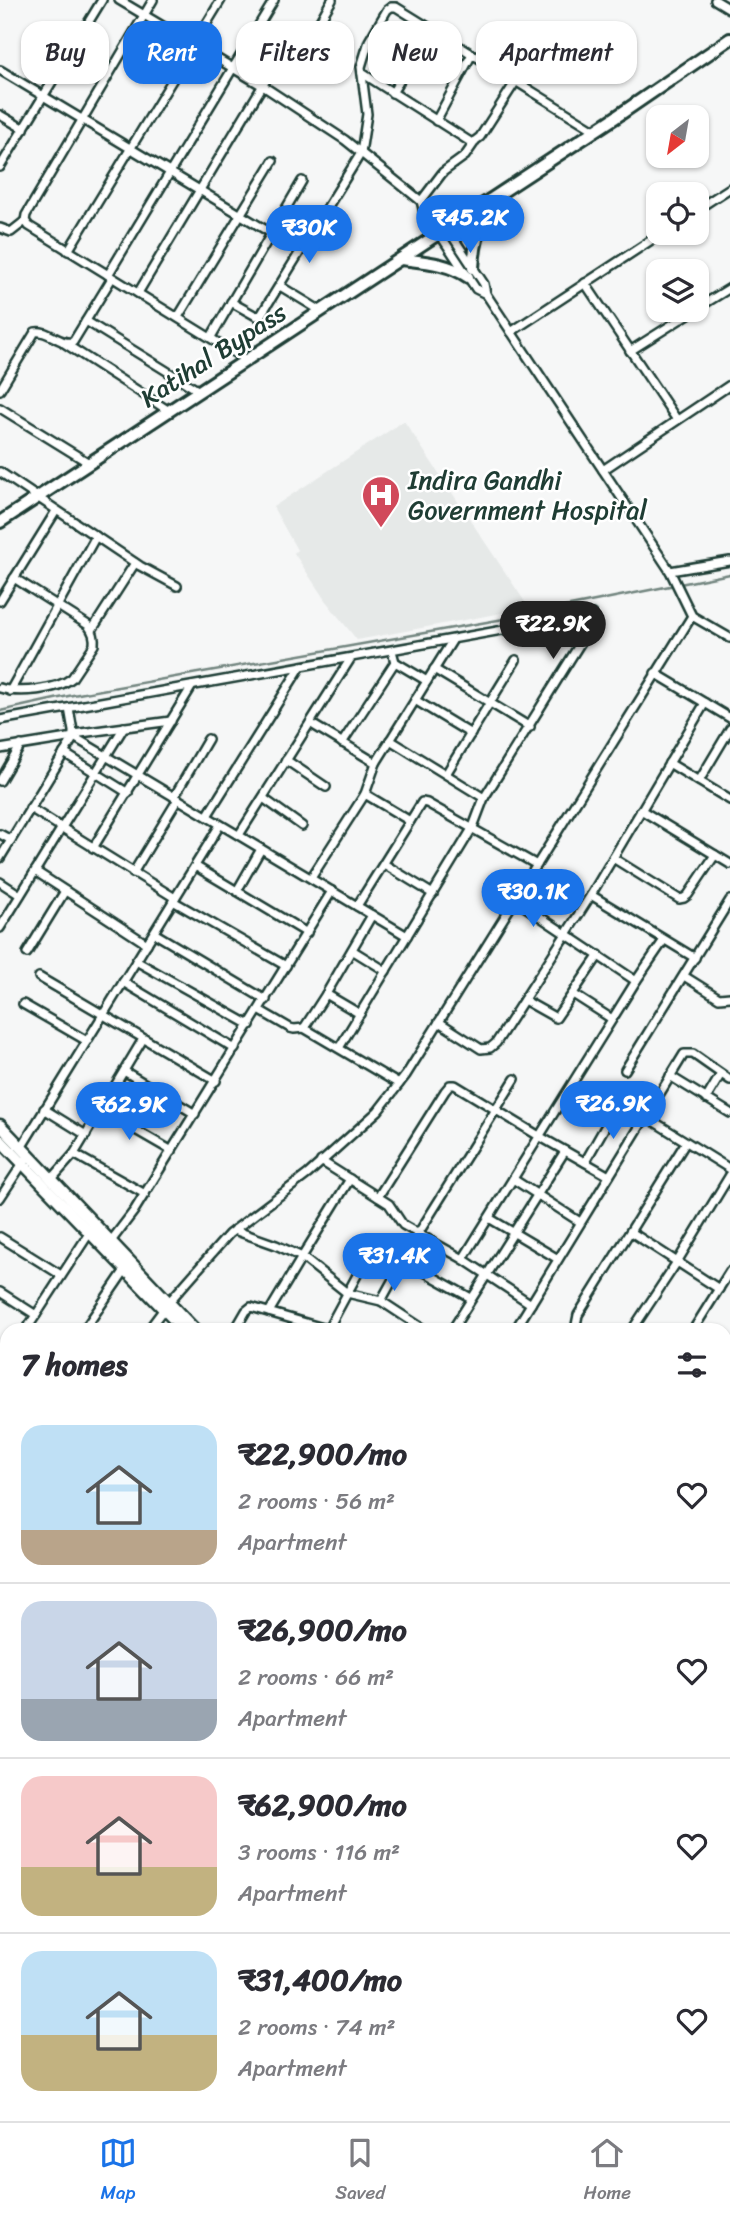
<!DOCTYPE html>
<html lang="en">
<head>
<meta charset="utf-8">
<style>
	body { margin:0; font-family:Sriracha,sans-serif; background:#f2f2f3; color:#2b2b33; height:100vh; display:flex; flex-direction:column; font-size:26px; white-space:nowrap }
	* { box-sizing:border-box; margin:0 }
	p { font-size:23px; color:#7c7c81 }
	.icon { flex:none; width:38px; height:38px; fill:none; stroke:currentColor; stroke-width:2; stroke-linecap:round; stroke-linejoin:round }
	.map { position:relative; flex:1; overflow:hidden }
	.details { position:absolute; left:0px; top:1323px; width:732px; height:798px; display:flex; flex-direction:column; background:#fff; border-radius:21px 21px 0 0; box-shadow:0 2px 5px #0004 }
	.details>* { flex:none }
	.top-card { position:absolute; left:21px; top:21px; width:690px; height:63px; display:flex; gap:14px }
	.needle { width:46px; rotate:211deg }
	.buttons { position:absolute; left:646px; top:105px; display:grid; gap:14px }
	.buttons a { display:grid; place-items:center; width:63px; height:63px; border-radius:14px; background:#fff; box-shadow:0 2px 5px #0004; font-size:35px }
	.price { position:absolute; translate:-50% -60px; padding:0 16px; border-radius:24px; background:#1a73e8; color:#fff; font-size:23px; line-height:46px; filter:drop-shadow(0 2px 4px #0008) }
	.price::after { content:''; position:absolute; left:50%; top:42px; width:21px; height:16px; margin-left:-10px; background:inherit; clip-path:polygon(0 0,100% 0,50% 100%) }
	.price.selected { background:#222; color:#fff }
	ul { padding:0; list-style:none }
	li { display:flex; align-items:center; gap:21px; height:175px; padding:0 21px }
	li+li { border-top:2px solid #e1e1e2 }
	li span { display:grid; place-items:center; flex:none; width:196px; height:140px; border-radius:21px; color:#555 }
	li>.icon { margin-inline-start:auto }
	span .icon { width:84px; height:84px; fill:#fffc; stroke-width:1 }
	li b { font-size:30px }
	h2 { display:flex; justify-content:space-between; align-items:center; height:84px; padding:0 21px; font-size:30px }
	.tag { padding:0 24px; border-radius:21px; background:#fff; box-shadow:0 2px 5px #0004; font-size:24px; line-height:63px }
	.tag.selected { background:#1a73e8; color:#fff }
	.menu { display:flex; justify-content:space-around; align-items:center; height:98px; border-top:2px solid #e1e1e2; background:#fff; font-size:19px; color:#7c7c81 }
	.menu a { display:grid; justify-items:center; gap:4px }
	.menu .selected { color:#1a73e8 }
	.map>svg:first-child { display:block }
</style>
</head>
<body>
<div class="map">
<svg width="730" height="2121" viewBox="0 0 730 2121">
	<rect width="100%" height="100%" fill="#f6f7f7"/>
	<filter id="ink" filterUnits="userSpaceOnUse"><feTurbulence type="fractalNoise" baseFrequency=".0143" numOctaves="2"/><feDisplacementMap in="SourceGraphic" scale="14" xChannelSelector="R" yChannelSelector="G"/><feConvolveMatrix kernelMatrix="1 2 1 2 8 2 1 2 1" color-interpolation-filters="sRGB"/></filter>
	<g filter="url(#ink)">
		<path fill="#e6e9e8" d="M404 421 529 608 357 640 325 600 294 553 297 550 273 507Z"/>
		<path fill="#d6dcdb" stroke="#7a8c88" stroke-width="2" d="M730 1664V1865L724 1859V1668Z"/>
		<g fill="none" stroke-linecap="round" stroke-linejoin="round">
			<path stroke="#72857f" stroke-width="2.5" d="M0 711 73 695 515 617 730 574"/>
			<defs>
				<g id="street">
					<path d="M119 0 263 86 345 140 421 201C427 219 419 219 433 237"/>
					<path d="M153 0 26 215 25 221 29 226 246 360"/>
					<path d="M715 0 730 9"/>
					<path d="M0 70 271 233"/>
					<path d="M362 73 472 143 480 137 516 81"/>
					<path d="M392 93 432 29"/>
					<path d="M0 115 24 129"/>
					<path d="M436 121 472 54"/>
					<path d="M0 167 102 0"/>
					<path d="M421 201 443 172 465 156 474 143"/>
					<path d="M696 210 730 188"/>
					<path d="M0 228 11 232 25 221"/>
					<path d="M447 228 484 284 486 294 670 571 692 616 730 638"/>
					<path d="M439 233 476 289 486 294"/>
					<path d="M68 251 221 0"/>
					<path d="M108 275 274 0"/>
					<path d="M585 283 677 420"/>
					<path d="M280 286 321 311"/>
					<path d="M138 293 281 55C287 50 295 53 301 48 310 41 325 11 332 0"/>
					<path d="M231 302 256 316 261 315 361 153 367 114 361 67 369 41 387 10 391 7H396L596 131"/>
					<path d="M696 309 730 288"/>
					<path d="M178 317 273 161"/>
					<path d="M86 321 199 391"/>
					<path d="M511 332 662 233"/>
					<path d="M211 337 302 181"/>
					<path d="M64 343 169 411"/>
					<path d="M630 351 695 310"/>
					<path d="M0 390 35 332C48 329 59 345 73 342L112 278"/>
					<path d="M0 408 89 463"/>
					<path d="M603 470 730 385"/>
					<path d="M0 472 140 566 177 586"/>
					<path d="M670 571 730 561"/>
					<path d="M0 601 56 511"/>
					<path d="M92 630 135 563"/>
					<path d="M395 662 427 681"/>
					<path d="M434 669 530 727"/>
					<path d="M655 673 730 718"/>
					<path d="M0 688C19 694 57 690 72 678L94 645C95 637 93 632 88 625L14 578"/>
					<path d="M10 691 96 536"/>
					<path d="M415 700 471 734"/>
					<path d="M69 708 74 737 407 936"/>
					<path d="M0 720 592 614 594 621 484 798 473 827 339 1048"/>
					<path d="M310 723 376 763"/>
					<path d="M73 734 171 721"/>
					<path d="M390 740 484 798"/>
					<path d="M342 743 395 662 392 651"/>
					<path d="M0 749 74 737"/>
					<path d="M64 753 128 793"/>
					<path d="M286 760 326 787"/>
					<path d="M669 763 730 800"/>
					<path d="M446 774 516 660"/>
					<path d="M0 781 21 745"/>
					<path d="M699 781 730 729"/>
					<path d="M365 794 376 763 452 641"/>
					<path d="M174 797 208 739"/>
					<path d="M263 798 302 826"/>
					<path d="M30 808 175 898"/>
					<path d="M641 810 730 864"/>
					<path d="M207 816 301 666"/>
					<path d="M0 834 11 840"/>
					<path d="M239 835 351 658"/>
					<path d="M93 848 192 686"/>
					<path d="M0 858 74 737"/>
					<path d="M613 858 679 899 684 898 688 895 715 855"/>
					<path d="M384 864 433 894"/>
					<path d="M195 866 307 933"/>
					<path d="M35 871 147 944"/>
					<path d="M133 873 178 799"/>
					<path d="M311 878 365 794 410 821"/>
					<path d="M0 882 20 895"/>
					<path d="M237 891 261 849"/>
					<path d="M591 895 695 958"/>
					<path d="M515 900 636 981"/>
					<path d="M173 901 286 966"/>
					<path d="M357 906 422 802 427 803 537 865"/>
					<path d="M0 928 124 727"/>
					<path d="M154 933 266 1000"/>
					<path d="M352 950 386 971"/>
					<path d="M27 953 65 891"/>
					<path d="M136 961 250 1025"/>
					<path d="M684 976 719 998 730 997"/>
					<path d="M39 977 216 1081"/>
					<path d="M123 982 235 1049"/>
					<path d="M326 994 360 1014"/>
					<path d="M573 994 612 1019"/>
					<path d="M524 1000 556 1018 599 955"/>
					<path d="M23 1004 87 1041"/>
					<path d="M259 1010 290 1028 294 1029 304 1028 399 1084"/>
					<path d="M439 1022 481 1049 490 1048 496 1043 591 895 705 703"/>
					<path d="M304 1028 326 994 372 915"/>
					<path d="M625 1070 730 900"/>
					<path d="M124 1071 195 1114"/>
					<path d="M670 1076 730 1113"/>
					<path d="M706 1099 721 1074"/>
					<path d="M44 1109 86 1135"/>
					<path d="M101 1110 172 1151"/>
					<path d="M21 1148 220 825"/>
					<path d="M74 1154 145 1194"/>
					<path d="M321 1161 389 1204 403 1225 463 1259 531 1304"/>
					<path d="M585 1162 618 1104 645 1116 730 1169"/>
					<path d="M350 1179 302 1257 347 1293 381 1301 425 1330"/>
					<path d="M513 1179 580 1222"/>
					<path d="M51 1180 74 1154 143 1039"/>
					<path d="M378 1197 445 1091 450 1085H455L539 1136 609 1176"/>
					<path d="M0 1198 25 1160"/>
					<path d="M489 1218 558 1259"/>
					<path d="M234 1230 276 1245 302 1257 269 1312"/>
					<path d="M631 1232 719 1289"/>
					<path d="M0 1237 61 1275"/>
					<path d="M108 1245 134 1211 332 891"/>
					<path d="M463 1259 636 981 664 940"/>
					<path d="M403 1260 471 1298"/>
					<path d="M0 1292 36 1315 90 1232"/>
					<path d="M381 1301 418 1234 515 1079"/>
					<path d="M328 1329 376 1240"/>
					<path d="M26 1330 36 1315"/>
					<path d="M84 1330 125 1270"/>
					<path d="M148 1330 169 1302 229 1234 308 1174 378 1111 406 1075 692 616"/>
					<path d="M235 1330 246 1311 251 1307 330 1330"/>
					<path d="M452 1330 565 1151"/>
					<path d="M515 1330 684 1054H693L730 1080"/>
					<path d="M580 1330 576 1325 578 1315 686 1142"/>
					<path d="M632 1330 677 1262 730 1175"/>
					<path d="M693 1330 730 1271"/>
					<path d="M0 1369 7 1359"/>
					<path d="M724 1373 730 1364"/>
					<path d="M0 1783 6 1774"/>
					<path d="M0 1906H7"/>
					<path d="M0 2004 7 2007"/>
					<path d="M0 2104 4 2078"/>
					<path d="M93 2114 110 2121"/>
					<path d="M275 2114 288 2121"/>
					<path d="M378 2114 390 2121"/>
					<path d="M415 2114 426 2121"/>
					<path d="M467 2114 479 2121"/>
					<path d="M508 2114 520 2121"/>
					<path d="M600 2114 612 2121"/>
					<path d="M644 2114 653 2119"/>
					<path d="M176 2116 188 2121"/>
					<path d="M49 2121 50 2114"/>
					<path d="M130 2121 133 2114"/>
					<path d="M257 2121 262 2114"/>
					<path d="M445 2121 449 2114"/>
					<path d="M483 2121 488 2114"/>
				</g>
				<g id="secondary">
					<path d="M0 1125 195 1330"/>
					<path d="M0 1140 184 1330"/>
					<path d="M724 1476 730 1477"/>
					<path d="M724 1649 730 1643"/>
					<path d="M724 1876 730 1882"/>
					<path d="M724 1888 730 1894"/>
					<path d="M724 2093 730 2089"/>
					<path d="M684 2121 693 2114"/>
				</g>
				<g id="primary">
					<path d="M401 259C425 262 448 263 468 277"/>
					<path d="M473 268C474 243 480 223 490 200"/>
					<path d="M0 522 616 117 730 39"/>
				</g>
			</defs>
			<use href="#street" stroke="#1f3d34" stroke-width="12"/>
			<use href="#secondary" stroke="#1f3d34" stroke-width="15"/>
			<use href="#primary" stroke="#1f3d34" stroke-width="16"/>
			<use href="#street" stroke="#fff" stroke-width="7"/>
			<use href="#secondary" stroke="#fff" stroke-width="10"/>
			<use href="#primary" stroke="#fff" stroke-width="10"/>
			<g stroke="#1f3d34" stroke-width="2.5" stroke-dasharray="10 5" stroke-linecap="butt">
				<path d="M0 1408 7 1409"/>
				<path d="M724 1524 730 1525"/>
			</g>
		</g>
	</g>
	<defs>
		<symbol id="hospital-pin" viewBox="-11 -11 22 30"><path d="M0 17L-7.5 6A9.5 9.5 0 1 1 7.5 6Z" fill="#d1495b" stroke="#fff"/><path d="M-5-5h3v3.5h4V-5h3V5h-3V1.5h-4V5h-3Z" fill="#fff"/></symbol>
	</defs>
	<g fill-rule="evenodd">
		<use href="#hospital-pin" x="359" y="473" width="44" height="60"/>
	</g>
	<g text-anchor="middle" stroke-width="5" stroke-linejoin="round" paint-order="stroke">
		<g font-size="26" fill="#1f3d34" stroke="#fff">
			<text transform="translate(213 355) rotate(-33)" y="9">Katihal Bypass</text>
		</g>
		<g font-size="26" fill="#1f3d34" stroke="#fff" text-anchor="start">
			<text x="408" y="489">Indira Gandhi<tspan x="408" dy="30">Government Hospital</tspan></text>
		</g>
	</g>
</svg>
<div class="buttons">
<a><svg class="needle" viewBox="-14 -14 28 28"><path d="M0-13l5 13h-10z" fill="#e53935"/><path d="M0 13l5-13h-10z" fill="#7c7c81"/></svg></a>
<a><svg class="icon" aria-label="locate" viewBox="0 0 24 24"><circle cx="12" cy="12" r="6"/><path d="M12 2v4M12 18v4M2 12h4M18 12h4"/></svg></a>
<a><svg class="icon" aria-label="layers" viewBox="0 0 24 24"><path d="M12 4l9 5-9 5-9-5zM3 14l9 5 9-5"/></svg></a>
</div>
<b class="price" style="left:470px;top:255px">₹45.2K</b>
<b class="price" style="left:309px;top:265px">₹30K</b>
<b class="price selected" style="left:553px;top:661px">₹22.9K</b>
<b class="price" style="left:533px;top:929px">₹30.1K</b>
<b class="price" style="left:613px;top:1141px">₹26.9K</b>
<b class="price" style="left:129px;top:1142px">₹62.9K</b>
<b class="price" style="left:394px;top:1293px">₹31.4K</b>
<div class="top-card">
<a class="tag">Buy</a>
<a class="tag selected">Rent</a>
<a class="tag">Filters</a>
<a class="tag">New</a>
<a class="tag">Apartment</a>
</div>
<section class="details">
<h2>7 homes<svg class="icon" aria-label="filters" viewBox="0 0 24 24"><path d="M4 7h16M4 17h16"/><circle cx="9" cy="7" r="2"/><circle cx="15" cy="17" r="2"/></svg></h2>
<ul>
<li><span style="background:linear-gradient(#bfe0f5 75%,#b9a48a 0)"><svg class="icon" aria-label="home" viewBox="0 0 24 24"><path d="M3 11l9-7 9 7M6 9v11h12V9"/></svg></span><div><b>₹22,900/mo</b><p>2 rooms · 56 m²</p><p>Apartment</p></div><svg class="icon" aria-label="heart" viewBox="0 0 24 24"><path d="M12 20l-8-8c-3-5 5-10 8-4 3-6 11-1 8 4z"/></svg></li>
<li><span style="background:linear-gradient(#c9d6e8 70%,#9aa5b1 0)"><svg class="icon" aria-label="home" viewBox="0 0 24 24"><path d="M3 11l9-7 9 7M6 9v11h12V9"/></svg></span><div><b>₹26,900/mo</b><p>2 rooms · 66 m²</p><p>Apartment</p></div><svg class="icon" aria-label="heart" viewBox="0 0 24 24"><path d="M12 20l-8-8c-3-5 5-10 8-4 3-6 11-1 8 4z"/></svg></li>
<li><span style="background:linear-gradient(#f6c9c9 65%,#c2b280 0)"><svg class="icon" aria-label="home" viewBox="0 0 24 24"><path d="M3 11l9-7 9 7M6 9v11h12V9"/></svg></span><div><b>₹62,900/mo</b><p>3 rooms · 116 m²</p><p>Apartment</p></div><svg class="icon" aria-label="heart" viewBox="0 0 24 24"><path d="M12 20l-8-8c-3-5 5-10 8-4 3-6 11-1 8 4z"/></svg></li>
<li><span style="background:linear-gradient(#bfe0f5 60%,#c2b280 0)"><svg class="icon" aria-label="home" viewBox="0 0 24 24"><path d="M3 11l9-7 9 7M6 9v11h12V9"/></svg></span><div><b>₹31,400/mo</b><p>2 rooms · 74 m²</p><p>Apartment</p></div><svg class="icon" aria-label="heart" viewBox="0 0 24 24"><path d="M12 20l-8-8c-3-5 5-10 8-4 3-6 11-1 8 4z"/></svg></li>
</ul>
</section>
</div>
<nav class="menu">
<a class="selected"><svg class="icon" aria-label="map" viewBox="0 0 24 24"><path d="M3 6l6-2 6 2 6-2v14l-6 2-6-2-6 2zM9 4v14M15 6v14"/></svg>Map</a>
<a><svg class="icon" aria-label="saved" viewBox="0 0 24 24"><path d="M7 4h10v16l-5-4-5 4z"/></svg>Saved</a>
<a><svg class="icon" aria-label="home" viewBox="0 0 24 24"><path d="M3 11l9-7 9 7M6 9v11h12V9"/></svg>Home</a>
</nav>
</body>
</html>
